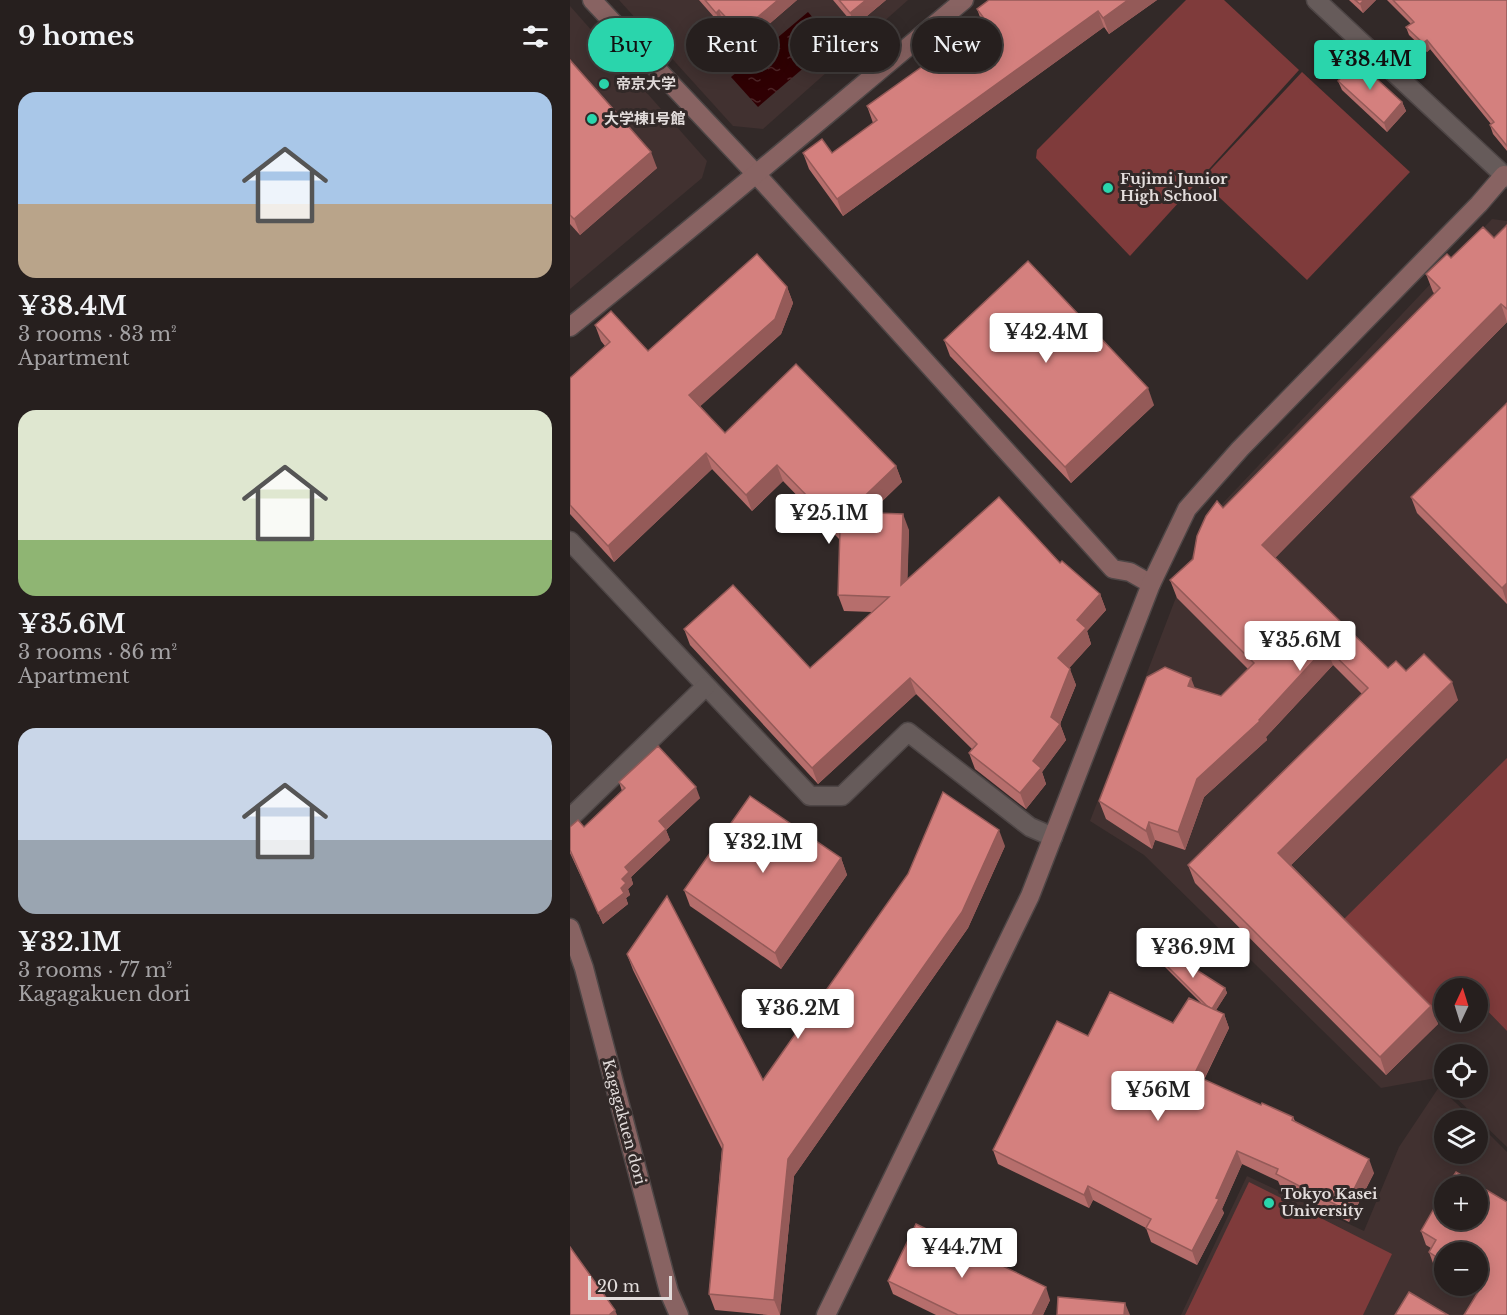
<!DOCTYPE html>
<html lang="en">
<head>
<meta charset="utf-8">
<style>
	body { margin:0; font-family:"Libre Baskerville","Noto Sans JP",serif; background:#2e2727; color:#f1f3f6; height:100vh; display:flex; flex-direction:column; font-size:22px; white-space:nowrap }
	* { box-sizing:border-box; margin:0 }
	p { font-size:20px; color:#a4a2a4 }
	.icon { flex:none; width:33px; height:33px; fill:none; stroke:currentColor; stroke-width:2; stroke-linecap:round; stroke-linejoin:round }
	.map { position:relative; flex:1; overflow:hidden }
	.side { display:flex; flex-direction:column; background:#261f1e; width:570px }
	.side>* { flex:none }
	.guide { position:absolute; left:18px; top:18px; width:570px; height:54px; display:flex; gap:12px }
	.needle { width:39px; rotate:4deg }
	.tools { position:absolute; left:864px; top:978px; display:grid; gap:12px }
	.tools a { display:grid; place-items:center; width:54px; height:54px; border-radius:50%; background:#261f1e; box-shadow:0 3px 15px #0003,0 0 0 2px #423d3c; font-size:30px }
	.scale { position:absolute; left:18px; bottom:15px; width:84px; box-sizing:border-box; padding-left:6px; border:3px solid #e3dddc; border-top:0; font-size:16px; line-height:21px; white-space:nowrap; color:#e3dddc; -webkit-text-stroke:4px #322928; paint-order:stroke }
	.price { position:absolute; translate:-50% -51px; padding:0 14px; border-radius:6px; background:#fff; color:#222; font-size:20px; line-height:39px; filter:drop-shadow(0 2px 3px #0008) }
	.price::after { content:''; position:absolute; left:50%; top:36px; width:18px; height:14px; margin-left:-9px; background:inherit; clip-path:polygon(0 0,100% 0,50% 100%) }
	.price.active { background:#2ad5ac; color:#111 }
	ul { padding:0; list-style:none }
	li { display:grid; align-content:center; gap:12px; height:318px; padding:0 18px }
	li span { display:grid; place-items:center; height:186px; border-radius:18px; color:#555 }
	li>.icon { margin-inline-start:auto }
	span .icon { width:108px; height:108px; fill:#fffc; stroke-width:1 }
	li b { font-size:26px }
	h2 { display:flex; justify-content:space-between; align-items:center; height:72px; padding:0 18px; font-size:26px }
	.tag { padding:0 21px; border-radius:27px; background:#261f1e; box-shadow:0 3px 15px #0003,0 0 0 2px #423d3c; font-size:21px; line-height:54px }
	.tag.active { background:#2ad5ac; color:#111 }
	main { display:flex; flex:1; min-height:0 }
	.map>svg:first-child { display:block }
</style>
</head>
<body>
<main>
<section class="side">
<h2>9 homes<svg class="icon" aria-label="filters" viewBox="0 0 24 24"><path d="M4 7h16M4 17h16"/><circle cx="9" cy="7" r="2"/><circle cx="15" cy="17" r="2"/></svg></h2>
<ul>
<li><span style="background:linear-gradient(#a9c7e8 60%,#b9a48a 0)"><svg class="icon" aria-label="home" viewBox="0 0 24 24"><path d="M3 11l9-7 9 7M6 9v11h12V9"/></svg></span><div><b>¥38.4M</b><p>3 rooms · 83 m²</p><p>Apartment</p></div></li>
<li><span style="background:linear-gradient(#dfe7d0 70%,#8fb573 0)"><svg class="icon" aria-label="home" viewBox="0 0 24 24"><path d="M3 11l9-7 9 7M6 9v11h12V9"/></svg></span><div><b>¥35.6M</b><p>3 rooms · 86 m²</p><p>Apartment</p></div></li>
<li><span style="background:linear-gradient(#c9d6e8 60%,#9aa5b1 0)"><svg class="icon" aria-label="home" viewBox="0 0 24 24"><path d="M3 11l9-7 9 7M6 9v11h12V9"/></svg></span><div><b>¥32.1M</b><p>3 rooms · 77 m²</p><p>Kagagakuen dori</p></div></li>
</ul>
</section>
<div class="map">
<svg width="937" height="1315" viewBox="0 0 937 1315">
	<defs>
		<pattern id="water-ripples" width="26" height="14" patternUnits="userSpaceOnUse" patternTransform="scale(1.5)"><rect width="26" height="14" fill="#2f0003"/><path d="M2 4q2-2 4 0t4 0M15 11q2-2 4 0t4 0" fill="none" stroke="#4d2527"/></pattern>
	</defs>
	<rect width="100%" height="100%" fill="#322928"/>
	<g fill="#413130" fill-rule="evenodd">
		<path d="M49 0H338L193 129 163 126Z"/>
		<path d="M0 6 137 161 132 178 0 289Z"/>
		<path d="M922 219 937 221V1147L876 1088H908V1054H874V1086L866 1078 811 1088 574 855 520 821 635 522ZM874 988H908V1022H874Z"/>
		<path d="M869 1087 904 1120H874V1154H908V1123L937 1152V1315H611L677 1176 794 1231 829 1147ZM874 1186H908V1220H874ZM874 1252H908V1286H874Z"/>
	</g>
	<g fill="#7f3b3b">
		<path d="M616 0H654L729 70 560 256 466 158 467 150Z"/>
		<path d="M732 72 840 172 737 280 631 180Z"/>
		<path d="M937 758V1031L908 1001V988H874V1022H881L878 1025 773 920Z"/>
		<path d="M679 1182 822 1254 793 1315H615Z"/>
	</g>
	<path fill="url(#water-ripples)" d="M238 12 264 42 188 107 161 77Z"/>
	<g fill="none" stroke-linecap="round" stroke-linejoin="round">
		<defs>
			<g id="street">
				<path d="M746 0 937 178"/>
				<path d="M0 541 240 796H272L338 732 460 827 483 837"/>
				<path d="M0 818 136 686"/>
			</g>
			<g id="secondary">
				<path d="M22 0 186 174 543 569 560 572 581 584"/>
				<path d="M0 327C133 220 263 109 394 0"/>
				<path d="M0 928 14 968 99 1292 109 1315"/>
				<path d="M256 1315 460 896 581 584 617 509 670 449 909 204 934 175"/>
			</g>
		</defs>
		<use href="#street" stroke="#4e4646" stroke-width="21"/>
		<use href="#secondary" stroke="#4e4646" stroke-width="21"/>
		<use href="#street" stroke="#665b5a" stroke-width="18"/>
		<use href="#secondary" stroke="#886362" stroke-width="18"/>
	</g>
	<g fill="#b66e6c">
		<path d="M129 0H227L175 45 153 23 151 25Z"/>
		<path d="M263 0H316L285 26Z"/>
		<path d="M419 0H587L539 34 534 27 273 216 239 169 233 153H262L303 123 297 106 369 73 421 36 413 25 407 9Z"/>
		<path d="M779 0H806L793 13Z"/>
		<path d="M817 0H937V151L923 134 920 125 921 124 860 49 857 52 839 35 836 27 841 24Z"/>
		<path d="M0 60 87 168 10 235 0 224Z"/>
		<path d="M768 81 832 102 836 111 817 132 772 90Z"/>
		<path d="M937 225V322L705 558 818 668 836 671 888 700 721 865 861 1006 868 1024 816 1075 625 883 618 865 792 694 763 665 696 737 697 740 634 797 615 850 585 840 582 849 536 819 529 801 625 688 651 696 678 669 607 598 600 580 623 559 653 508 865 294 863 292 856 274 881 258 924 238Z"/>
		<path d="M217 287 223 303 211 334 130 406 155 433 326 466 332 482 300 513 339 530 337 580 490 563 530 594 536 610 517 631 521 644 499 668 506 685 490 724 496 740 472 772 476 784 456 809 405 769 399 753 402 749 346 694 248 784 120 645 114 629 240 668 302 612 274 611 268 595 270 540 213 481 182 511 142 469 44 562 0 514V378L35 346 31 341 25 325 78 351Z"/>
		<path d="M374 340 584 405 501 483 380 356Z"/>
		<path d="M937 403V604L847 513 841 497Z"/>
		<path d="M49 782 130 798 96 830 100 840 61 877 63 884 58 889 60 895 56 898 58 904 33 924 0 853V827H14L52 791Z"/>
		<path d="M435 846 398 928 224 1176 210 1315H198L145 1310 139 1294 152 1149 63 970 57 954 193 1080Z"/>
		<path d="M271 858 277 875 211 969 120 906 114 890Z"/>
		<path d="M586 955 655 988 657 993 646 1010 654 1014 659 1028 634 1080 691 1105 723 1117 725 1121 804 1173 779 1222 711 1188 708 1181 672 1164 652 1209 654 1213 627 1265 581 1242 576 1228 523 1200 519 1208 428 1164 423 1150 518 1036 603 1023 632 1004 588 960Z"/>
		<path d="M886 1172 937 1202V1315H894L908 1292 896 1286H908V1252H874V1273L864 1266 859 1252 861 1248 856 1245 851 1231 874 1191V1220H908V1186H877Z"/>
		<path d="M318 1281 480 1300 473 1315H366L323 1294Z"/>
	</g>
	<g fill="#945a58">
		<path d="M208 0H227L175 45 170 32Z"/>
		<path d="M296 0H316L285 26 280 13Z"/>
		<path d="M558 0H587L539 34 533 18Z"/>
		<path d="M794 0H806L793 13 790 4Z"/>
		<path d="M149 10 153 23 151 25 146 13Z"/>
		<path d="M528 11 534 27 273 216 267 199Z"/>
		<path d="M857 40 860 49 857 52 853 43Z"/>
		<path d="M832 102 836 111 817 132 814 123Z"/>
		<path d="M81 152 87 168 10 235 4 219Z"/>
		<path d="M217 287 223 303 211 334 125 411 119 395Z"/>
		<path d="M931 304 937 322 699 564 692 545Z"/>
		<path d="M578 388 584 405 501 483 495 467Z"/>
		<path d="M136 453 142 469 44 562 38 546Z"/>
		<path d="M207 465 213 481 182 511 176 495Z"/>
		<path d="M326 466 332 482 284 528 278 512Z"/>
		<path d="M333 514 339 530 337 601 331 585Z"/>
		<path d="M937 583V603L932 588Z"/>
		<path d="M530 594 536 610 517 631 521 644 494 674 488 658 507 620Z"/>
		<path d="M756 647 763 665 696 737 697 740 634 797 615 850 608 832 627 779 689 720Z"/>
		<path d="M500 669 506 685 489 726 490 724 496 740 472 772 476 784 456 809 450 793Z"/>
		<path d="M340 678 346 694 248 784 242 768Z"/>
		<path d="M621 678 628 696 618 686Z"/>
		<path d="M882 682 888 700 715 871 708 853Z"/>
		<path d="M126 787 130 798 96 830 100 840 61 877 63 884 58 889 60 895 56 898 58 904 33 924 28 913 51 888 55 867 89 821Z"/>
		<path d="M579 822 585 840 582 849 576 831Z"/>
		<path d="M429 830 435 846 398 928 224 1176 210 1315 204 1300 218 1159Z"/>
		<path d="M271 858 277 875 211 969 205 953Z"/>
		<path d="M655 988 657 993 643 1015 641 1010Z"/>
		<path d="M861 1006 868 1024 816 1075 810 1057Z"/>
		<path d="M654 1014 659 1028 629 1089 624 1075Z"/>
		<path d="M667 1151 672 1164 652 1209 654 1213 627 1265 622 1251Z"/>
		<path d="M799 1159 804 1173 779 1222 774 1209Z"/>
		<path d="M518 1186 523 1200 519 1208 514 1195Z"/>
		<path d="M476 1287 480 1300 473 1315H462Z"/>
		<path d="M555 1303 560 1315H554Z"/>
		<path d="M45 1310 47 1315H39Z"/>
	</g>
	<g fill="#d4807e" stroke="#945a58" stroke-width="1.5">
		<path d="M135 0H208L170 32 149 10 146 13Z"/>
		<path d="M269 0H296L280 13Z"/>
		<path d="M419 0H558L533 18 528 11 267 199 233 153 252 139 262 153 307 120 297 106 360 61 369 73 425 33 407 9Z"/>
		<path d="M785 0H794L790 4Z"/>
		<path d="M823 0H937V146L920 125 924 122 857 40 853 43 836 27 844 22Z"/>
		<path d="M0 60 81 152 4 219 0 215Z"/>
		<path d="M786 60 832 102 814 123 768 81Z"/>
		<path d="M937 225V309L931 304 692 545 818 668 826 661 836 671 854 654 882 682 708 853 861 1006 810 1057 618 865 798 688 756 647 689 720 690 721 627 779 608 832 579 822 576 831 529 801 577 677 595 667 621 678 618 686 651 696 684 663 600 580 623 559 627 536 636 516 647 501 653 508 870 288 856 274 877 254 881 258 913 227 924 238Z"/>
		<path d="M187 254 217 287 205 319 119 395 155 433 226 364 326 466 278 512 333 514 331 585 429 497 490 563 492 561 530 594 507 620 516 628 488 658 500 669 481 717 490 724 463 761 471 768 450 793 399 753 407 744 340 678 242 768 114 629 163 585 240 668 319 597 268 595 270 530 207 465 176 495 136 453 38 546 0 505V378L40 342 25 325 41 311 78 351Z"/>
		<path d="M458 261 578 388 495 467 374 340Z"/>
		<path d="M937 403V583L932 588 841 497Z"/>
		<path d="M88 746 126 787 89 821 96 829 55 867 59 872 52 879 56 883 51 888 54 893 28 913 0 850V827L8 820 14 827 55 788 49 782Z"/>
		<path d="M373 792 429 830 392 912 218 1159 204 1300 139 1294 153 1145 57 954 97 896 193 1080 338 874Z"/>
		<path d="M180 796 271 858 205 953 114 890Z"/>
		<path d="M592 948 655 988 642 1009 637 1006 586 955Z"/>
		<path d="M540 992 603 1023 619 998 654 1014 624 1075 691 1105 692 1103 723 1117 722 1120 799 1159 774 1209 706 1174 708 1169 667 1151 646 1198 649 1199 622 1251 576 1228 581 1219 518 1186 514 1195 423 1150 487 1021 518 1036Z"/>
		<path d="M886 1172 937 1202V1315H894L913 1284 908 1281V1252H874V1262L859 1252 866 1240 851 1231 874 1191V1220H908V1186H877Z"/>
		<path d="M346 1224 476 1287 462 1315H388L318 1281Z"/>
		<path d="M0 1247 45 1310 39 1315H0Z"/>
		<path d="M839 1292 878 1315H825Z"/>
		<path d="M488 1297 555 1303 554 1315H487Z"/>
	</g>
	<g fill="#2ad5ac" stroke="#322928" stroke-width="2">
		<circle cx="34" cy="84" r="6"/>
		<circle cx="22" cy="119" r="6"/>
		<circle cx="538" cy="188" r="6"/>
		<circle cx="699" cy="1203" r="6"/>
	</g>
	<g text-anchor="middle" stroke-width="6" stroke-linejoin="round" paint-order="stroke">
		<g font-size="15" font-weight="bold" fill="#e3dddc" stroke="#322928" text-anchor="start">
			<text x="46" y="89">帝京大学</text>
			<text x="34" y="124">大学棟1号館</text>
			<text x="550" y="184">Fujimi Junior<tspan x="550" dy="17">High School</tspan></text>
			<text x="711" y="1199">Tokyo Kasei<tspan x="711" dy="17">University</tspan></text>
		</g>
		<g font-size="15" fill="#e3dddc" stroke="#322928">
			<text transform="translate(54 1122) rotate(75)" y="5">Kagagakuen dori</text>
		</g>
	</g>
</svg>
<div class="tools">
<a><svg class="needle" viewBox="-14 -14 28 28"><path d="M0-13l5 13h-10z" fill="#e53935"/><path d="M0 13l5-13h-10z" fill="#a4a2a4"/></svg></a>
<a><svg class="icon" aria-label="locate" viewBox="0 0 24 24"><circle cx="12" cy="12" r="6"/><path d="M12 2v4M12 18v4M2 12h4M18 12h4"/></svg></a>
<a><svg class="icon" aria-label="layers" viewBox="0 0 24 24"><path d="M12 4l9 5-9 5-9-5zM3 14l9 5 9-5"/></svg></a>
<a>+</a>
<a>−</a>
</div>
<div class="scale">20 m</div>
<b class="price active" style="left:800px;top:91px">¥38.4M</b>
<b class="price" style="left:476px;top:364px">¥42.4M</b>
<b class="price" style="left:259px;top:545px">¥25.1M</b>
<b class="price" style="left:730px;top:672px">¥35.6M</b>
<b class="price" style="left:193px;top:874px">¥32.1M</b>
<b class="price" style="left:623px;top:979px">¥36.9M</b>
<b class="price" style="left:228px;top:1040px">¥36.2M</b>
<b class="price" style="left:588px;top:1122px">¥56M</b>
<b class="price" style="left:392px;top:1279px">¥44.7M</b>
<div class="guide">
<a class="tag active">Buy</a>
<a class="tag">Rent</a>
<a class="tag">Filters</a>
<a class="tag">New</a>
</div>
</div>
</main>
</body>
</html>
